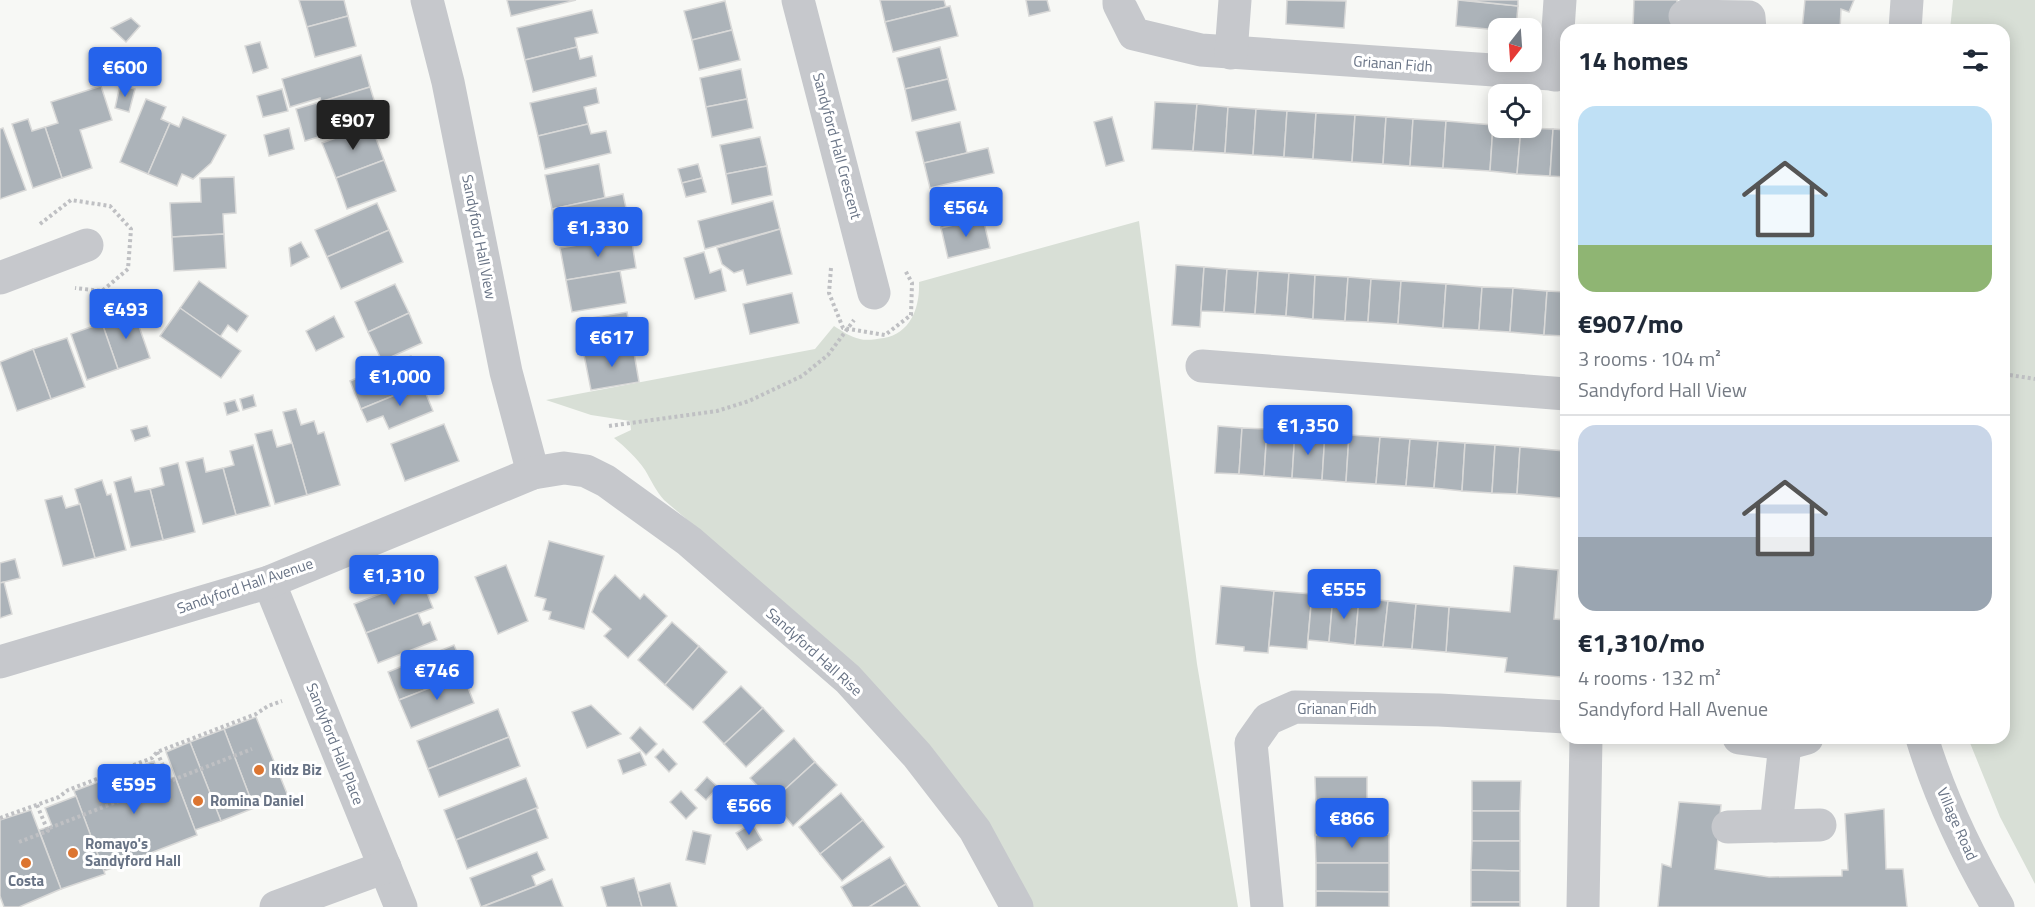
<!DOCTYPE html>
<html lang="en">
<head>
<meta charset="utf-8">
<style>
	body { margin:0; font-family:"Titillium Web",sans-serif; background:#f2f2f3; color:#1f2937; height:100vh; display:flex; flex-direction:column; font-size:22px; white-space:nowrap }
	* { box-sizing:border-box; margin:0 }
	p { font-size:20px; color:#747a83 }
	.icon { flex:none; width:33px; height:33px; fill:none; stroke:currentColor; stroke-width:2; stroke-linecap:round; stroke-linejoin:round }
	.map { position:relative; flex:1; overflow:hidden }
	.sheet { position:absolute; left:1560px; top:24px; width:450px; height:720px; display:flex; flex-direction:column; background:#fff; border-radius:18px; box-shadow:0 3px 15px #0003 }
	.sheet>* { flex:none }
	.needle { width:39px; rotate:197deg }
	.tools { position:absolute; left:1488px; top:18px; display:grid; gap:12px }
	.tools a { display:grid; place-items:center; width:54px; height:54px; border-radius:12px; background:#fff; box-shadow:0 3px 15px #0003; font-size:30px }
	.price { position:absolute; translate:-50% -51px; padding:0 14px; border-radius:6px; background:#2563eb; color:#fff; font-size:20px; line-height:39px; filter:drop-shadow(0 2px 3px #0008) }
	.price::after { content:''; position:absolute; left:50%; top:36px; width:18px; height:14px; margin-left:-9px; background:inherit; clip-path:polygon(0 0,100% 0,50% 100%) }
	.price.current { background:#222; color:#fff }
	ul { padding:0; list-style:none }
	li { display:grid; align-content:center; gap:12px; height:318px; padding:0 18px }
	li+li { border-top:2px solid #e0e1e3 }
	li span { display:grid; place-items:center; height:186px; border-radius:18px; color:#555 }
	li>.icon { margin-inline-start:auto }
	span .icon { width:108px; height:108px; fill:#fffc; stroke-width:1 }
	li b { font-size:26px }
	h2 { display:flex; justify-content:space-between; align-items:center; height:72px; padding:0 18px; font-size:26px }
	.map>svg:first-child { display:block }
</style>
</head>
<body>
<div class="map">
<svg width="2035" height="907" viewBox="0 0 2035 907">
	<rect width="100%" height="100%" fill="#f7f8f5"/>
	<g fill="#d8dfd6">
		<path d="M1953 0H2035V884L2000 817 1968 738H2004V30H1950Z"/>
		<path d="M1139 221 1197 664 1238 907H1029L863 676 814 628 664 500C656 491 651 480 645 470 637 458 625 447 614 438L631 430 630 421 591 415 546 400 815 349 834 326C842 331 850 337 860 339 867 341 876 339 884 338 911 333 920 307 919 282Z"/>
	</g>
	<g fill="#acb3b9" stroke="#d9d9d8" stroke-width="1.5">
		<path d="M299 0H344L348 16 307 27Z"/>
		<path d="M507 0H576L511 16Z"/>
		<path d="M880 0H944L946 7 885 22Z"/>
		<path d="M1026 0H1047L1050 11 1029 16Z"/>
		<path d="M1287 0 1346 1 1344 28 1286 24Z"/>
		<path d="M1458 0 1518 6 1516 28H1498V30L1456 26Z"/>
		<path d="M1463 0H1518V6Z"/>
		<path d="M1634 0H1677V28L1671 30H1639L1633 26Z"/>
		<path d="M1805 0H1854L1849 12 1841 9 1840 30H1802Z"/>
		<path d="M725 1 732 30 692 40 684 11Z"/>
		<path d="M950 6 958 36 893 52 885 22Z"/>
		<path d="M592 10 598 33 575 38 577 47 525 60 517 28Z"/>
		<path d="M348 16 356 46 315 57 307 27Z"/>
		<path d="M131 18 140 26 126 42 111 28Z"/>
		<path d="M732 30 740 60 699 70 692 40Z"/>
		<path d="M260 42 268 68 253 73 245 46Z"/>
		<path d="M577 47 580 59 592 56 596 76 533 92 525 60Z"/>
		<path d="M940 47 948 79 905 89 897 58Z"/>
		<path d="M361 55 370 87 321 102 320 98 290 107 282 79Z"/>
		<path d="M741 69 747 99 706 107 700 78Z"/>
		<path d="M948 79 956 110 912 121 905 89Z"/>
		<path d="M120 85 135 89 129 112 115 108Z"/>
		<path d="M101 86 112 120 80 130 92 168 62 178 45 127 58 123 51 102Z"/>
		<path d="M370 87 380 119 305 141 296 109Z"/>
		<path d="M596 88 599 103 584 107 588 124 538 136 530 103Z"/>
		<path d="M282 89 288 111 263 117 257 96Z"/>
		<path d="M146 99 166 107 161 119 170 123 148 174 120 162Z"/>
		<path d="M747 99 753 128 712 137 706 107Z"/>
		<path d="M1155 102 1197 104 1193 151 1152 149Z"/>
		<path d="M1197 104 1228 107 1225 153 1193 151Z"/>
		<path d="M1228 107 1256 109 1253 155 1225 153Z"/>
		<path d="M1256 109 1287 111 1284 157 1253 155Z"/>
		<path d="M1287 111 1316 113 1313 159 1284 157Z"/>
		<path d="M1316 113 1355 115 1352 162 1313 159Z"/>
		<path d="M1355 115 1386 117 1383 164 1352 162Z"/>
		<path d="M183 117 226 135 211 163 193 179 182 174 177 186 148 174 170 123 179 127Z"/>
		<path d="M1112 117 1124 161 1106 166 1094 122Z"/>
		<path d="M1386 117 1413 119 1410 166 1383 164Z"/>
		<path d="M28 119 32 131 45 127 62 178 33 188 12 124Z"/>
		<path d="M1413 119 1446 121 1443 168 1410 166Z"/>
		<path d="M1446 121 1493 125 1490 171 1443 168Z"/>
		<path d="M960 122 967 153 924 163 916 132Z"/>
		<path d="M588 124 591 134 606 131 611 153 545 169 538 136Z"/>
		<path d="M371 125 384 160 336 178 322 143Z"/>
		<path d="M1493 125H1498V128H1521L1517 174 1490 171Z"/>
		<path d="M3 128 26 190 0 199V129Z"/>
		<path d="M289 128 294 149 269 156 264 135Z"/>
		<path d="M1521 128 1553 129 1550 176 1517 174Z"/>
		<path d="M1553 129 1566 130V177L1550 176Z"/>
		<path d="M760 137 767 166 726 174 720 145Z"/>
		<path d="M988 148 994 173 930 188 924 163Z"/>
		<path d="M384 160 396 191 347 209 336 178Z"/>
		<path d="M599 164 605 198 552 209 545 175Z"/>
		<path d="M698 164 702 178 682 183 678 169Z"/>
		<path d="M767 166 772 195 732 204 726 174Z"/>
		<path d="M234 177 236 213 223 214 224 234 172 237 170 203 201 202 200 178Z"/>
		<path d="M702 178 706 192 686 197 682 183Z"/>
		<path d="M975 188 983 218 941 228 933 197Z"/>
		<path d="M623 194 629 222 612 225 613 231 558 242 552 209Z"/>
		<path d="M773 201 780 229 705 249 698 221Z"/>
		<path d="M377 203 389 230 327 257 315 230Z"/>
		<path d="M983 218 990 248 948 258 941 228Z"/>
		<path d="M780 229 792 274 747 285 743 270 734 273 722 264 717 248Z"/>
		<path d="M389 230 403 262 341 289 327 257Z"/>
		<path d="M224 234 226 268 174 271 172 237Z"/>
		<path d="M631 236 636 268 566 280 560 248Z"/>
		<path d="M301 242 309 257 291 266 289 248Z"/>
		<path d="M704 252 710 273 721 269 726 291 695 299 684 258Z"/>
		<path d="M1176 265 1204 267 1200 327 1172 325Z"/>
		<path d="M1204 267 1227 269 1224 312 1201 311Z"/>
		<path d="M1227 269 1258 271 1255 314 1224 312Z"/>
		<path d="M620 271 626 303 572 312 566 280Z"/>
		<path d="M1258 271 1289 273 1286 316 1255 314Z"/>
		<path d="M1289 273 1315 275 1313 319 1286 316Z"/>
		<path d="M1315 275 1348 277 1345 321 1313 319Z"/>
		<path d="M1348 277 1371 279 1368 322 1345 321Z"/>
		<path d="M1371 279 1401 281 1398 324 1368 322Z"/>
		<path d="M199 281 248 316 237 332 228 325 220 337 180 308Z"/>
		<path d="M1401 281 1446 284 1443 328 1398 324Z"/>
		<path d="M395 284 409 313 368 332 355 302Z"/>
		<path d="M1446 284 1482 287 1479 330 1443 328Z"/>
		<path d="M1482 287 1513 288 1510 332 1479 330Z"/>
		<path d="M1513 288 1547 291 1544 335 1510 332Z"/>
		<path d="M1547 291 1566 292V336L1544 335Z"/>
		<path d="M792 293 799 323 750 334 743 304Z"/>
		<path d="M180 308 241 351 221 378 160 336Z"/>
		<path d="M134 312 150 358 118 369 102 323Z"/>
		<path d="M627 312 633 347 584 355 578 320Z"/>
		<path d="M409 313 422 343 382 361 368 332Z"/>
		<path d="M334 316 344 337 316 351 306 331Z"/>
		<path d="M102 323 118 369 87 380 71 334Z"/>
		<path d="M67 338 85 387 51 399 33 349Z"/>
		<path d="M633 347 639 382 591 390 584 355Z"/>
		<path d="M33 349 51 399 17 411 0 362Z"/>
		<path d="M411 356 422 384 361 409 350 381Z"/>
		<path d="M422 384 433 411 389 429 383 416 367 422 361 409Z"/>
		<path d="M253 395 256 406 243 410 240 399Z"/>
		<path d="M235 400 239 411 227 415 224 403Z"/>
		<path d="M296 409 301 425 314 421 318 434 324 432 340 485 307 495 283 412Z"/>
		<path d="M444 424 459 461 405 481 391 444Z"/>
		<path d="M147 426 150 436 135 441 131 430Z"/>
		<path d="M1218 426 1242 428 1239 474 1215 473Z"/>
		<path d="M1242 428 1267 429 1264 476 1239 474Z"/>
		<path d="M1267 429 1295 431 1292 478 1264 476Z"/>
		<path d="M272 430 277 447 292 443 307 495 275 504 255 434Z"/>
		<path d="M1295 431 1325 433 1322 480 1292 478Z"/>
		<path d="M1325 433 1349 435 1346 482 1322 480Z"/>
		<path d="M1349 435 1380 437 1376 484 1346 482Z"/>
		<path d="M1380 437 1410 439 1406 486 1376 484Z"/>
		<path d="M1410 439 1438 441 1434 488 1406 486Z"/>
		<path d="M1438 441 1465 443 1462 491 1434 488Z"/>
		<path d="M1465 443 1495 445 1492 493 1462 491Z"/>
		<path d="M253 445 270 506 236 515 223 468 234 465 230 451Z"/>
		<path d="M1495 445 1520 447 1517 494 1492 493Z"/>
		<path d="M1520 447 1565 451 1562 498 1517 494Z"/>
		<path d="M203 458 206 472 223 468 236 515 203 524 186 462Z"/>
		<path d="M178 463 195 532 163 540 150 489 164 485 160 468Z"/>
		<path d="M131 477 135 492 150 489 163 540 131 547 114 482Z"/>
		<path d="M102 480 107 495 111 494 126 550 95 558 75 489Z"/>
		<path d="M62 496 66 508 80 504 95 558 63 566 45 500Z"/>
		<path d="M549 541 604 556 584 629 549 619 551 612 543 610 546 599 535 596Z"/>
		<path d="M15 559 20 578 0 583V563Z"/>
		<path d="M506 565 528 621 498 634 475 577Z"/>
		<path d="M1514 566 1558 570 1554 619 1566 620 1561 677 1505 672 1507 658 1446 652 1449 607 1510 612Z"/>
		<path d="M615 575 640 599 644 594 667 616 628 658 604 636 611 629 592 612 599 593Z"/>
		<path d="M421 578 433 608 366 633 354 604Z"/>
		<path d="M4 582 12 614 0 618V583Z"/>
		<path d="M1221 586 1274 591 1268 653 1244 651V647L1216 644Z"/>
		<path d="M1274 591 1312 594 1307 649 1269 646Z"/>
		<path d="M1312 594 1333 596 1329 642 1308 640Z"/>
		<path d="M1333 596 1359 598 1355 645 1329 642Z"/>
		<path d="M1359 598 1388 601 1383 647 1355 645Z"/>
		<path d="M1388 601 1416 604 1412 649 1383 647Z"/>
		<path d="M1416 604 1449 607 1446 652 1412 649Z"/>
		<path d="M418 613 423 625 430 622 437 640 378 663 366 633Z"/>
		<path d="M672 622 699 646 665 685 638 660Z"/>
		<path d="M454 645 466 674 399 700 388 672Z"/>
		<path d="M699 646 727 672 693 710 665 685Z"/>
		<path d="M463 675 474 703 411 728 399 700Z"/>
		<path d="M741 686 763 708 724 744 703 722Z"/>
		<path d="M591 705 621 734 587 748 572 712Z"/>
		<path d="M763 708 784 731 746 767 724 744Z"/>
		<path d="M498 709 509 737 428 769 417 741Z"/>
		<path d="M256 717 288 796 254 808 224 729Z"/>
		<path d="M640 727 657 744 646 755 630 738Z"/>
		<path d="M224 729 254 808 221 821 190 742Z"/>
		<path d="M509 737 520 766 439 797 428 769Z"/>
		<path d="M794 738 815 762 772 801 750 778Z"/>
		<path d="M190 742 221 821 195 830 166 752Z"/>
		<path d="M663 749 677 764 669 772 655 757Z"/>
		<path d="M640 752 646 765 623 774 618 760Z"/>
		<path d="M154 761 161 782 175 777 197 835 104 871 74 791Z"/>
		<path d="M815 762 837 785 793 826 772 801Z"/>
		<path d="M707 777 718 787 706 800 695 790Z"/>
		<path d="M1315 777H1367V805L1316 806Z"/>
		<path d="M526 778 538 808 456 840 444 810Z"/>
		<path d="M1472 781H1521L1520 811H1472Z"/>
		<path d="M681 791 697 808 686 819 670 802Z"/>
		<path d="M841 793 863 820 820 854 799 827Z"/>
		<path d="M76 796 105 874 61 889 39 830 52 826 45 808Z"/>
		<path d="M1679 802 1721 805 1715 869 1769 877 1842 876V870H1848L1845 814 1884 809 1886 869H1903L1907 907H1658L1662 864 1671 867Z"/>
		<path d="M1367 805V834L1315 835 1316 806Z"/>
		<path d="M536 808 548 838 467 869 456 840Z"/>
		<path d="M31 810 61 889 19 907H4L0 896V820Z"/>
		<rect x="1472" y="811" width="48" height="30"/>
		<path d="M863 820 884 847 842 881 820 854Z"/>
		<path d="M752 823 762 840 747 850 736 833Z"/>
		<path d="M693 831 711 835 705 864 686 860Z"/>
		<path d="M1389 834V863H1316L1315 835Z"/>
		<path d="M1472 841H1520V871L1471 870Z"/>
		<path d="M537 852 545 870 532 876 536 886 481 907 470 878Z"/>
		<path d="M890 857 906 884 869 907H853L841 887Z"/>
		<path d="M1316 863H1389V892L1316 891Z"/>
		<path d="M1471 870 1520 871V902H1471Z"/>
		<path d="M634 878 642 907H607L601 887Z"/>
		<path d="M552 879 563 907H482L536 886Z"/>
		<path d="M670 883 677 907H642L638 892Z"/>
		<path d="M906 884 920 907H869Z"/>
		<path d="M1316 891 1389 892V907H1316Z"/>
		<rect x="1471" y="902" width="49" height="5"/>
	</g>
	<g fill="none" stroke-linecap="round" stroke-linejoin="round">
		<g stroke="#bfc0c3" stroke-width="4" stroke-dasharray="3 3" stroke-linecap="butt">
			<path d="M40 224 71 200 110 206 131 229 128 269 102 291 75 288"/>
			<path d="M831 268 829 293 843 328 885 335 911 315 912 283 905 270"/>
			<path d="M2004 374 2035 379"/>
			<path d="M609 426 717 411 749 401 802 376 828 355 854 320"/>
			<path d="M157 752 170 781"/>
			<path d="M37 805 47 829"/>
			<path d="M0 818 59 797 68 790 152 758 157 752 256 714 268 706 282 701"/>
			<path d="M19 842 48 831 47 829 252 749"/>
		</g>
		<g stroke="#c6c8cc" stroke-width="33">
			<path d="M427 0 448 82 506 372 533 473"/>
			<path d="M798 0 874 293"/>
			<path d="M1119 0V4L1134 34 1201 50 1566 75"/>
			<path d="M1685 16 1749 17 1750 30"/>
			<path d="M1905 30 1907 0"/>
			<path d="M1231 53 1235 0"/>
			<path d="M1555 75 1560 0"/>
			<path d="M0 278 87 245"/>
			<path d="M1202 366 1566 394"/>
			<path d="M269 582 401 907"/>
			<path d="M0 662 269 582 533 473 564 468 586 471 606 481 689 541 848 679 917 755 975 830 1017 907"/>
			<path d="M1739 738 1785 744 1807 738"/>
			<path d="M1922 738C1940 797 1967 854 1998 907"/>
			<path d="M1776 826 1785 744"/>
			<path d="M1728 827 1820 825"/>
			<path d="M276 907 385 867"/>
			<path d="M1267 907 1251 743 1268 719 1295 707 1439 710 1566 717"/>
			<path d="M1583 907 1586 738"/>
		</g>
	</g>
	<g fill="#dc7531" stroke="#fff" stroke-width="2">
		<circle cx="259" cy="770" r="6"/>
		<circle cx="198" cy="801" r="6"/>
		<circle cx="73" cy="853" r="6"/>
		<circle cx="26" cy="863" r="6"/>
	</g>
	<g text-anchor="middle" stroke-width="6" stroke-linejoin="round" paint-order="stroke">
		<g font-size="15" fill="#687385" stroke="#fff">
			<text transform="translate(1393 64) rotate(4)" y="5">Grianan Fidh</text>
			<text transform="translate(837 146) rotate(75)" y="5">Sandyford Hall Crescent</text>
			<text transform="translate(479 237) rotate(79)" y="5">Sandyford Hall View</text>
			<text transform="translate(245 586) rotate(-19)" y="5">Sandyford Hall Avenue</text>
			<text transform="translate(814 652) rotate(42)" y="5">Sandyford Hall Rise</text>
			<text x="1337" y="714">Grianan Fidh</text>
			<text transform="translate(335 744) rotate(68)" y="5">Sandyford Hall Place</text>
			<text transform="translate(1957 824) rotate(66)" y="5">Village Road</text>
		</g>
		<g font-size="15" font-weight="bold" fill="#687385" stroke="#fff" text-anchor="start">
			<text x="271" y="775">Kidz Biz</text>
			<text x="210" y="806">Romina Daniel</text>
			<text x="85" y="849">Romayo's<tspan x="85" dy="17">Sandyford Hall</tspan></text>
			<text x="26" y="886" text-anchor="middle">Costa</text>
		</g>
	</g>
</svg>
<div class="tools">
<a><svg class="needle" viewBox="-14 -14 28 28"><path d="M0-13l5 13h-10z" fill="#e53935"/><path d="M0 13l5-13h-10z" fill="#747a83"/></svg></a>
<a><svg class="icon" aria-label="locate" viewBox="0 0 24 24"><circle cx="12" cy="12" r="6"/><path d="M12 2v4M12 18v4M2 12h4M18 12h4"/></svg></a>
</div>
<b class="price" style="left:125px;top:98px">€600</b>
<b class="price current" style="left:353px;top:151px">€907</b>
<b class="price" style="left:966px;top:238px">€564</b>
<b class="price" style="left:598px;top:258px">€1,330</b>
<b class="price" style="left:126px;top:340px">€493</b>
<b class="price" style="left:612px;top:368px">€617</b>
<b class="price" style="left:400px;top:407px">€1,000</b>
<b class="price" style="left:1308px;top:456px">€1,350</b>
<b class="price" style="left:394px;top:606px">€1,310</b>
<b class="price" style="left:1344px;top:620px">€555</b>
<b class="price" style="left:437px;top:701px">€746</b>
<b class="price" style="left:134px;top:815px">€595</b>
<b class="price" style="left:749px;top:836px">€566</b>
<b class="price" style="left:1352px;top:849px">€866</b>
<section class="sheet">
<h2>14 homes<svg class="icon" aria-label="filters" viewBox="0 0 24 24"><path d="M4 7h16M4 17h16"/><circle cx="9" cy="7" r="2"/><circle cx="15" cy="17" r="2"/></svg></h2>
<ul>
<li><span style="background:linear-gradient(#bfe0f5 75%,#8fb573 0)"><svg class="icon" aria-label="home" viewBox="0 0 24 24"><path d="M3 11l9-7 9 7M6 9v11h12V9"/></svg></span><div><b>€907/mo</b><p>3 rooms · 104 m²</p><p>Sandyford Hall View</p></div></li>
<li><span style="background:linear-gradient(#c9d6e8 60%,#9aa5b1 0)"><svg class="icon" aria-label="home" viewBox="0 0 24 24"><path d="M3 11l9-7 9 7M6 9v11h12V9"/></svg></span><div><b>€1,310/mo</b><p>4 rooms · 132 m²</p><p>Sandyford Hall Avenue</p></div></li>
</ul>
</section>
</div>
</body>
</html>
